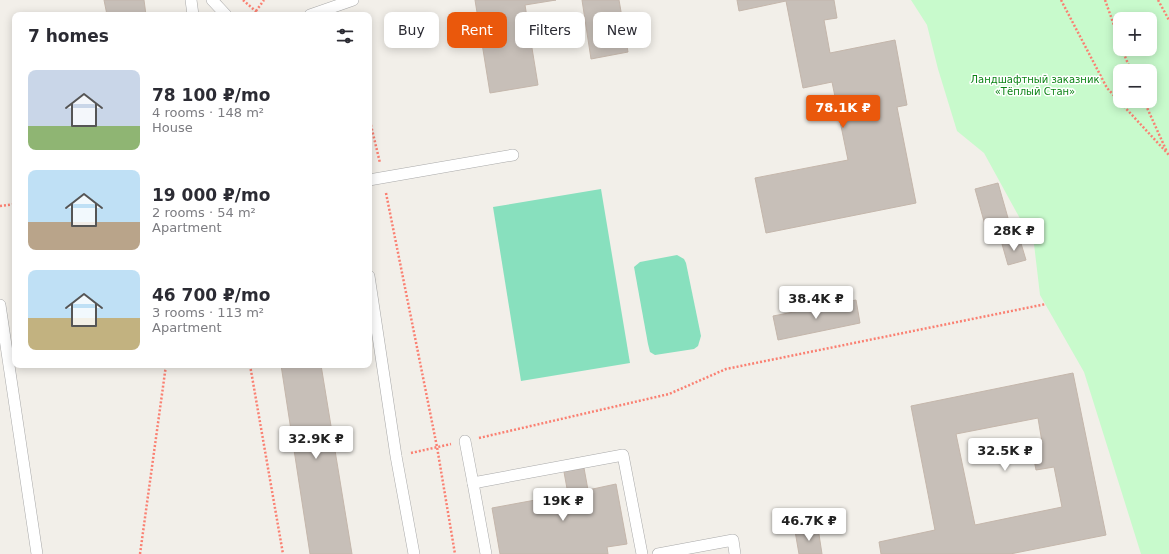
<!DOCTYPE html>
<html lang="en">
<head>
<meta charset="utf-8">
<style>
	body { margin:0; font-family:"DejaVu Sans",sans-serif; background:#f2f2f3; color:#2b2b33; height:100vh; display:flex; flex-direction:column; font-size:15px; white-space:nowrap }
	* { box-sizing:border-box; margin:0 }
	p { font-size:13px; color:#7c7c81 }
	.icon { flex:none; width:22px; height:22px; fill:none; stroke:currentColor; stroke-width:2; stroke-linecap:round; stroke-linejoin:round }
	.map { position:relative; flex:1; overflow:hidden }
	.side { position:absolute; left:12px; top:12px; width:360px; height:356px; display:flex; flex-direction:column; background:#fff; border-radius:8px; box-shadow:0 2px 10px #0003 }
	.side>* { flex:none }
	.banner { position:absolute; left:384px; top:12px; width:380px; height:36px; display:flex; gap:8px }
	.tools { position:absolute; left:1113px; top:12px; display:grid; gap:8px }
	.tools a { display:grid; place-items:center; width:44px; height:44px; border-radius:8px; background:#fff; box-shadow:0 2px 10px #0003; font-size:20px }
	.price { position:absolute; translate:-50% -34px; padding:0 9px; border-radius:4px; background:#fff; color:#222; font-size:13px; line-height:26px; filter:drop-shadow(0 1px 2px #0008) }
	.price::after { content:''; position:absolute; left:50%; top:24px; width:12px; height:9px; margin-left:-6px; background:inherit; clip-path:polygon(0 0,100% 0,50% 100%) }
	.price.active { background:#ea580c; color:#fff }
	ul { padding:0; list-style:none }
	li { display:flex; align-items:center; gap:12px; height:100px; padding:0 16px }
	li span { display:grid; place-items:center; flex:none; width:112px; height:80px; border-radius:8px; color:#555 }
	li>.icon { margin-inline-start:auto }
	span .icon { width:48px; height:48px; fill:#fffc; stroke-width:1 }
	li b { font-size:17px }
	h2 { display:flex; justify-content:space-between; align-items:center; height:48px; padding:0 16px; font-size:17px }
	.tag { padding:0 14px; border-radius:8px; background:#fff; box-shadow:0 2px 10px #0003; font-size:14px; line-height:36px }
	.tag.active { background:#ea580c; color:#fff }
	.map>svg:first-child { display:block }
</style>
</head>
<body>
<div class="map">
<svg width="1169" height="554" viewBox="0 0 1169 554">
	<rect width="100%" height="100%" fill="#f2efe9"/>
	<path fill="#c8facc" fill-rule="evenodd" d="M911 0H1169V554H1141L1084 372 1040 295 1034 244 984 153 957 131 938 69 927 25ZM1120 19H1150V49H1120ZM1120 71H1150V101H1120Z"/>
	<g fill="#88e0be">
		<path d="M601 189 630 363 521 381 493 207Z"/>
		<path d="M677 255 684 259 686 263 701 336 698 346 694 349 655 355 650 352 648 344 634 267 640 262Z"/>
	</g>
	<g fill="#c7bfb8" stroke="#c4b6ab" fill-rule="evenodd">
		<path d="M104 0H144L146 15H107Z"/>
		<path d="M475 0H556L525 5 538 85 490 93Z"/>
		<path d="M582 0H619L628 52 591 59Z"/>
		<path d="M737 0H834L837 18 824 20 830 53 895 40 907 105 897 107 916 203 766 233 755 178 848 160 832 82 803 88 786 1 739 11Z"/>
		<path d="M998 183 1010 225 987 232 975 189Z"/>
		<path d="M1020 240 1026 260 1008 265 1002 244Z"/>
		<path d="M856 300 860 323 778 340 773 316Z"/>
		<path d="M281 365H321L352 554H310Z"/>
		<path d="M1073 373 1106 535 1010 554H881L879 542 935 530 911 406ZM1038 418 1042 442 1031 444 1036 470 1054 467 1062 507 975 525 956 434Z"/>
		<path d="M584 468 588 490 616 484 627 544 607 547 608 554H500L492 508 568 494 564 472Z"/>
		<path d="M818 528 822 554H799L795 531Z"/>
	</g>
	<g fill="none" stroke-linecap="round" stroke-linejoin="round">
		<defs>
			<g id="service">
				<path d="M191 0 193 15"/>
				<path d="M212 0 226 15"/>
				<path d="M310 15 353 0"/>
				<path d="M369 180 513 155"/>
				<path d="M369 276 396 456 414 554"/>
				<path d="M0 305 37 554"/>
				<path d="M465 441 473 483"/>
				<path d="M486 554 473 483 623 455 642 554"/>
				<path d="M658 554 733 540 735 554"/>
			</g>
		</defs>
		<use href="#service" stroke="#a9a9a9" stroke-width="12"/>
		<g stroke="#fa8072" stroke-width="2.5" stroke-dasharray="2 2" stroke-linecap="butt">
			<path d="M243 0 260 15"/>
			<path d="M1061 0 1107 88 1169 155"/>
			<path d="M1105 0 1120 42"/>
			<path d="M1158 0 1169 20"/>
			<path d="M256 11 264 0"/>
			<path d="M1122 49 1131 71"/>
			<path d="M1144 101 1167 152"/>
			<path d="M369 117 380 163"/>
			<path d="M386 193 437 447 455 554"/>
			<path d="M0 206 15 204"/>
			<path d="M250 365 283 554"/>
			<path d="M479 438 669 394 726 369 1046 304"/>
			<path d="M411 453 451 444"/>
			<path d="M140 554 166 365"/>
		</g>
		<use href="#service" stroke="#fff" stroke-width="11"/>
	</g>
	<g text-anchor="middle" stroke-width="3" stroke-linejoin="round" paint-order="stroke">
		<g font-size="10" fill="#0c8416" stroke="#fff">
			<text x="1035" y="83">Ландшафтный заказник<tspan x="1035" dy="12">«Тёплый Стан»</tspan></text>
		</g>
	</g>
</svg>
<div class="tools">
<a>+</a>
<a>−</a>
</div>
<b class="price active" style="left:843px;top:129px">78.1K ₽</b>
<b class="price" style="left:1014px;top:252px">28K ₽</b>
<b class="price" style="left:816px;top:320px">38.4K ₽</b>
<b class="price" style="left:316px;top:460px">32.9K ₽</b>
<b class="price" style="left:1005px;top:472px">32.5K ₽</b>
<b class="price" style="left:563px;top:522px">19K ₽</b>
<b class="price" style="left:809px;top:542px">46.7K ₽</b>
<div class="banner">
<a class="tag">Buy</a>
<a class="tag active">Rent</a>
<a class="tag">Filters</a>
<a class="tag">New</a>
</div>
<section class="side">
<h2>7 homes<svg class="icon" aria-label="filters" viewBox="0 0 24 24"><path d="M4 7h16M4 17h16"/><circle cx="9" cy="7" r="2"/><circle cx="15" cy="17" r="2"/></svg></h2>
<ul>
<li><span style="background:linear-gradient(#c9d6e8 70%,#8fb573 0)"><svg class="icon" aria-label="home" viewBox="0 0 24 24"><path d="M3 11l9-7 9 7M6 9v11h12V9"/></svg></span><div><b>78 100 ₽/mo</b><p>4 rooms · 148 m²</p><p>House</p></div></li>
<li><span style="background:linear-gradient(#bfe0f5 65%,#b9a48a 0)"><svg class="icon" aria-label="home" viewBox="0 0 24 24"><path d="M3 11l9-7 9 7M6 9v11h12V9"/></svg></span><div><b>19 000 ₽/mo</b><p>2 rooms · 54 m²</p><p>Apartment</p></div></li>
<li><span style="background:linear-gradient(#bfe0f5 60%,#c2b280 0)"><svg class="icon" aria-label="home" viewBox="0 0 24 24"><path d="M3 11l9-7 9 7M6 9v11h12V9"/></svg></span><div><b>46 700 ₽/mo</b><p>3 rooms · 113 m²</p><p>Apartment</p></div></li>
</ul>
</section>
</div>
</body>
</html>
